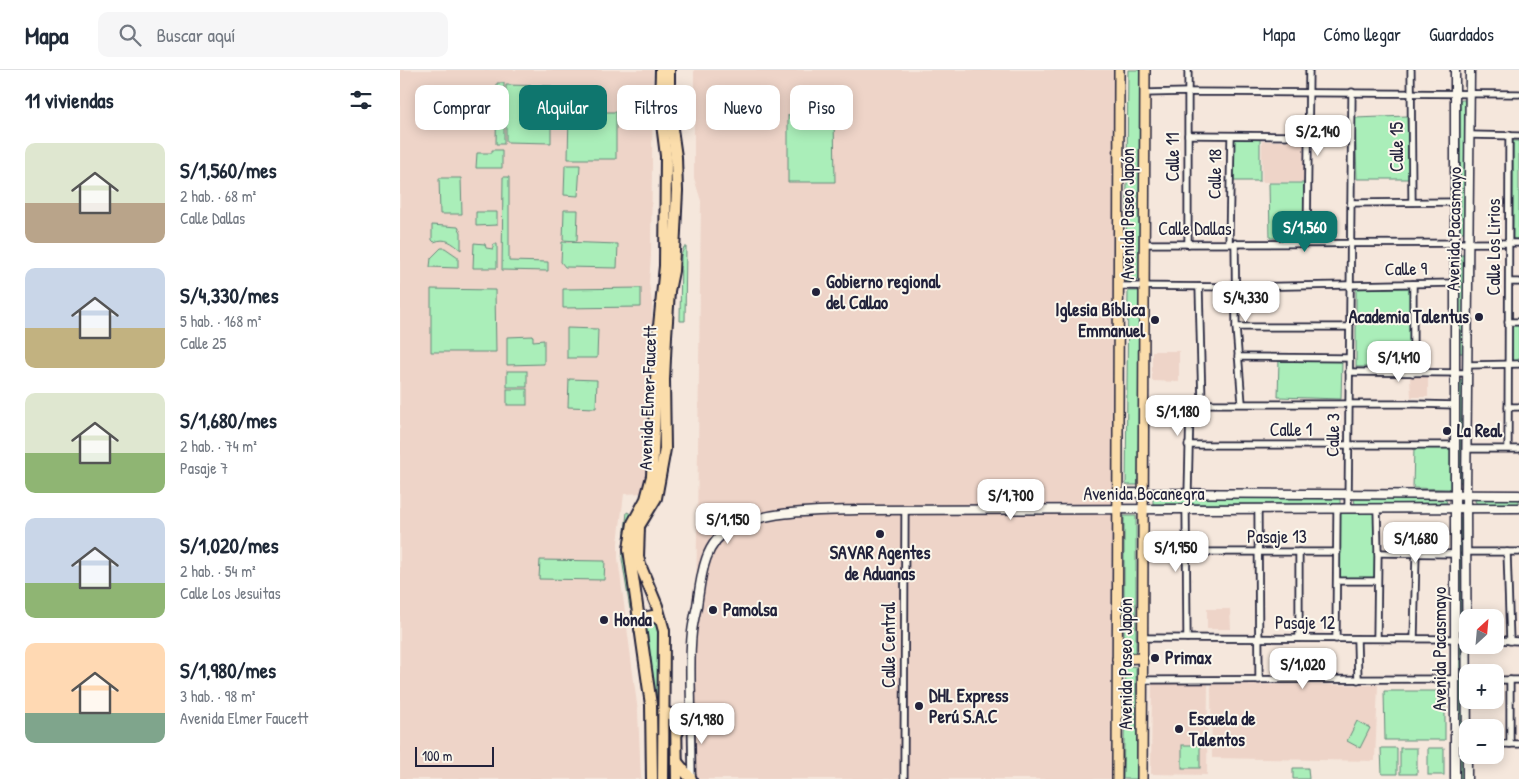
<!DOCTYPE html>
<html lang="es">
<head>
<meta charset="utf-8">
<style>
	body { margin:0; font-family:"Patrick Hand",sans-serif; background:#f6f6f7; color:#1f2937; height:100vh; display:flex; flex-direction:column; font-size:19px; white-space:nowrap }
	* { box-sizing:border-box; margin:0 }
	p { font-size:16px; color:#747a83 }
	.icon { flex:none; width:28px; height:28px; fill:none; stroke:currentColor; stroke-width:2; stroke-linecap:round; stroke-linejoin:round }
	.map { position:relative; flex:1; overflow:hidden }
	.side { display:flex; flex-direction:column; background:#fff; width:400px }
	.side>* { flex:none }
	.hud { position:absolute; left:15px; top:15px; width:475px; height:45px; display:flex; gap:10px }
	.needle { width:32px; rotate:26deg }
	.controls { position:absolute; left:1059px; top:539px; display:grid; gap:10px }
	.controls a { display:grid; place-items:center; width:45px; height:45px; border-radius:10px; background:#fff; box-shadow:0 2px 12px #0003; font-size:25px }
	.scale { position:absolute; left:15px; bottom:12px; width:79px; box-sizing:border-box; padding-left:5px; border:2px solid #22223b; border-top:0; font-size:14px; line-height:18px; white-space:nowrap; color:#22223b; -webkit-text-stroke:4px #fbf7ec; paint-order:stroke }
	.price { position:absolute; translate:-50% -42px; padding:0 11px; border-radius:10px; background:#fff; color:#222; font-size:16px; line-height:32px; filter:drop-shadow(0 1px 2px #0008) }
	.price::after { content:''; position:absolute; left:50%; top:30px; width:15px; height:11px; margin-left:-8px; background:inherit; clip-path:polygon(0 0,100% 0,50% 100%) }
	.price.active { background:#0f766e; color:#fff }
	ul { padding:0; list-style:none }
	li { display:flex; align-items:center; gap:15px; height:125px; padding:0 25px }
	li span { display:grid; place-items:center; flex:none; width:140px; height:100px; border-radius:10px; color:#555 }
	li>.icon { margin-inline-start:auto }
	span .icon { width:60px; height:60px; fill:#fffc; stroke-width:1 }
	li b { font-size:21px }
	h2 { display:flex; justify-content:space-between; align-items:center; height:60px; padding:0 25px; font-size:21px }
	.pill { padding:0 18px; border-radius:10px; background:#fff; box-shadow:0 2px 12px #0003; font-size:18px; line-height:45px }
	.pill.active { background:#0f766e; color:#fff }
	header { display:flex; align-items:center; gap:30px; box-sizing:border-box; height:70px; padding:0 25px; background:#fff; border-bottom:1px solid #e0e1e3 }
	header strong { font-size:24px }
	nav { display:flex; gap:28px; margin-inline-start:auto; font-size:18px }
	.search { width:350px; height:45px; background:#f6f6f7; display:flex; align-items:center; gap:12px; box-sizing:border-box; padding:0 18px; border-radius:10px; color:#747a83; font-size:19px }
	main { display:flex; flex:1; min-height:0 }
	.map>svg:first-child { display:block }
</style>
</head>
<body>
<header>
<strong>Mapa</strong>
<div class="search"><svg class="icon" aria-label="search" viewBox="0 0 24 24"><circle cx="10" cy="10" r="6"/><path d="M15 15l6 6"/></svg>Buscar aquí</div>
<nav><a>Mapa</a><a>Cómo llegar</a><a>Guardados</a></nav>
</header>
<main>
<section class="side">
<h2>11 viviendas<svg class="icon" aria-label="filters" viewBox="0 0 24 24"><path d="M4 7h16M4 17h16"/><circle cx="9" cy="7" r="2"/><circle cx="15" cy="17" r="2"/></svg></h2>
<ul>
<li><span style="background:linear-gradient(#dfe7d0 60%,#b9a48a 0)"><svg class="icon" aria-label="home" viewBox="0 0 24 24"><path d="M3 11l9-7 9 7M6 9v11h12V9"/></svg></span><div><b>S/1,560/mes</b><p>2 hab. · 68 m²</p><p>Calle Dallas</p></div></li>
<li><span style="background:linear-gradient(#c9d6e8 60%,#c2b280 0)"><svg class="icon" aria-label="home" viewBox="0 0 24 24"><path d="M3 11l9-7 9 7M6 9v11h12V9"/></svg></span><div><b>S/4,330/mes</b><p>5 hab. · 168 m²</p><p>Calle 25</p></div></li>
<li><span style="background:linear-gradient(#dfe7d0 60%,#8fb573 0)"><svg class="icon" aria-label="home" viewBox="0 0 24 24"><path d="M3 11l9-7 9 7M6 9v11h12V9"/></svg></span><div><b>S/1,680/mes</b><p>2 hab. · 74 m²</p><p>Pasaje 7</p></div></li>
<li><span style="background:linear-gradient(#c9d6e8 65%,#8fb573 0)"><svg class="icon" aria-label="home" viewBox="0 0 24 24"><path d="M3 11l9-7 9 7M6 9v11h12V9"/></svg></span><div><b>S/1,020/mes</b><p>2 hab. · 54 m²</p><p>Calle Los Jesuitas</p></div></li>
<li><span style="background:linear-gradient(#ffd9b3 70%,#7fa58c 0)"><svg class="icon" aria-label="home" viewBox="0 0 24 24"><path d="M3 11l9-7 9 7M6 9v11h12V9"/></svg></span><div><b>S/1,980/mes</b><p>3 hab. · 98 m²</p><p>Avenida Elmer Faucett</p></div></li>
</ul>
</section>
<div class="map">
<svg width="1119" height="709" viewBox="0 0 1119 709">
	<rect width="100%" height="100%" fill="#f5e7dc"/>
	<filter id="ink" filterUnits="userSpaceOnUse"><feTurbulence type="fractalNoise" baseFrequency=".02" numOctaves="2"/><feDisplacementMap in="SourceGraphic" scale="10" xChannelSelector="R" yChannelSelector="G"/><feConvolveMatrix kernelMatrix="1 2 1 2 8 2 1 2 1" color-interpolation-filters="sRGB"/></filter>
	<g filter="url(#ink)">
		<g fill="#eed4c8">
			<path d="M0 0H253L251 186 249 213 252 233V370L245 423 224 424 218 473V488L238 642 241 709H0Z"/>
			<path d="M294 0H714L711 709H294L301 131 294 108Z"/>
			<path d="M862 71H904L903 112H862Z"/>
			<path d="M752 281H779V312L752 311Z"/>
			<path d="M1028 306V327H1011L1010 307Z"/>
			<path d="M807 539H830L831 559H807Z"/>
			<path d="M752 613 808 614 807 705 751 704Z"/>
			<path d="M812 614 978 615 975 691 812 688 811 619Z"/>
		</g>
		<g fill="#aaeeb9" stroke="#66887a">
			<path d="M728 0H740V210L726 212Z"/>
			<path d="M97 13H104V74H96Z"/>
			<path d="M106 15 151 16V73L106 72Z"/>
			<path d="M1062 30H1065V32L1064 160 1063 162H1060V31Z"/>
			<path d="M169 42H216V89H168Z"/>
			<path d="M388 45H434L435 112H388Z"/>
			<path d="M1007 46 1009 109H957L955 48Z"/>
			<path d="M834 68H860V111H833Z"/>
			<rect x="1113" y="71" width="6" height="98"/>
			<path d="M92 80H102V98H76L77 83H92Z"/>
			<path d="M165 95H180L178 126 164 125Z"/>
			<path d="M103 107H109V191L148 192V201L102 200Z"/>
			<path d="M39 108H61L62 144H40Z"/>
			<path d="M869 113H904V168H870Z"/>
			<path d="M164 140H178L177 171 163 170Z"/>
			<path d="M76 142H97V155L76 156Z"/>
			<path d="M32 155 58 157 61 162V180C52 173 46 167 34 172L32 170Z"/>
			<path d="M162 172 218 174 217 198 165 197 161 192Z"/>
			<path d="M74 173 85 174 86 178 93 179V174H97V198H73Z"/>
			<path d="M284 177H286L285 251H280L281 186Z"/>
			<path d="M41 178H45L58 187V198L30 197 31 188Z"/>
			<path d="M1060 185H1065L1064 283H1059Z"/>
			<path d="M241 218V237L163 238V219Z"/>
			<rect x="956" y="218" width="54" height="79"/>
			<path d="M31 219 95 220 96 282H31Z"/>
			<path d="M728 221H740L738 415H726Z"/>
			<rect x="1112" y="254" width="7" height="37"/>
			<path d="M167 258 198 259 197 288H167Z"/>
			<path d="M133 266V271L144 270V294L107 295V267Z"/>
			<path d="M879 289 942 291 941 329 878 327Z"/>
			<rect x="107" y="301" width="20" height="16"/>
			<path d="M169 309 197 310 196 338 168 337Z"/>
			<path d="M1061 310H1064L1063 412H1059V311Z"/>
			<rect x="107" y="319" width="20" height="16"/>
			<path d="M1014 378H1050V419L1013 418Z"/>
			<rect x="753" y="428" width="187" height="6"/>
			<path d="M1045 428 1047 433 955 434 954 429Z"/>
			<path d="M1076 428 1119 429V434H1077L1075 431Z"/>
			<path d="M227 442 233 445 235 539H230L222 489Z"/>
			<rect x="940" y="442" width="35" height="66"/>
			<path d="M724 446H736V582L724 583Z"/>
			<path d="M1061 448H1063L1064 565 1062 566 1059 563V449Z"/>
			<path d="M140 490 205 491 204 510 139 509Z"/>
			<path d="M253 552 257 554 260 561 259 608C255 617 261 627 258 636L253 635 244 556 248 553Z"/>
			<rect x="1055" y="569" width="12" height="140"/>
			<path d="M726 595 736 597 737 709H723Z"/>
			<path d="M984 621H1045V670H985Z"/>
			<path d="M269 647H272L274 709H269Z"/>
			<path d="M957 651 970 658 960 678 947 671Z"/>
			<rect x="782" y="675" width="18" height="23"/>
			<path d="M981 678H997V704H982Z"/>
			<rect x="1000" y="678" width="17" height="26"/>
			<rect x="1028" y="678" width="16" height="27"/>
			<path d="M893 698H908L909 709H893Z"/>
		</g>
		<g fill="none" stroke-linecap="round" stroke-linejoin="round">
			<defs>
				<g id="street">
					<path d="M1011 0 1012 132"/>
					<path d="M745 23 788 22 1119 24"/>
					<path d="M788 65 908 66"/>
					<path d="M1070 65 1119 66"/>
					<path d="M951 133 1055 132"/>
					<path d="M829 173 831 66"/>
					<path d="M835 173 836 257 842 333"/>
					<path d="M907 173 909 0"/>
					<path d="M744 174 1119 173"/>
					<path d="M788 174V0"/>
					<path d="M1109 212H1119"/>
					<path d="M718 216 836 217 1055 213"/>
					<path d="M799 217 802 333"/>
					<path d="M1108 252H1119"/>
					<path d="M836 257H949"/>
					<path d="M838 287 949 288"/>
					<path d="M1068 295 1119 294"/>
					<path d="M949 302 1068 303"/>
					<path d="M1013 303V214"/>
					<path d="M1108 337H1119"/>
					<path d="M788 375H1055"/>
					<path d="M1108 378 1109 65"/>
					<path d="M1067 379H1119"/>
					<path d="M788 423 790 339 791 335 794 334H1016L1055 335"/>
					<path d="M948 438 952 22"/>
					<path d="M786 439 787 568"/>
					<path d="M858 439 859 610"/>
					<path d="M786 482H937"/>
					<path d="M1067 482H1119"/>
					<path d="M1107 482 1110 571"/>
					<path d="M978 483 1056 484"/>
					<path d="M937 511H977"/>
					<path d="M743 568 1068 569"/>
					<path d="M899 568V482"/>
					<path d="M977 568 978 483 977 438"/>
					<path d="M936 569 937 438"/>
					<path d="M957 569 958 610"/>
					<path d="M1014 569 1016 484"/>
					<path d="M1095 570 1119 571"/>
					<path d="M743 610 1056 609"/>
					<path d="M1095 610H1119"/>
					<path d="M291 644 292 709"/>
					<path d="M1095 674H1119"/>
					<path d="M1110 674V610"/>
					<path d="M504 709 505 440"/>
				</g>
				<g id="secondary">
					<path d="M717 423 1119 425"/>
					<path d="M291 642C291 616 289 589 292 562 293 553 295 545 297 536 301 509 303 473 330 459 364 440 420 441 458 440L1119 438"/>
					<path d="M1055 709V0"/>
					<path d="M1067 709 1066 425 1070 0"/>
				</g>
				<g id="primary">
					<path d="M717 589 743 588"/>
					<path d="M717 709 719 0"/>
					<path d="M742 709 745 0"/>
				</g>
				<g id="highway">
					<path d="M240 559 242 553 248 547 253 546 261 550"/>
					<path d="M264 642 273 645 276 649 277 709"/>
					<path d="M277 663 291 642"/>
					<path d="M277 692 291 709"/>
					<path d="M252 709 251 635 229 479 233 453 246 429 252 406 258 266 265 196 266 86 260 38 261 0"/>
					<path d="M263 709 264 561 257 536 240 495 238 487 239 456 256 428 265 379 264 310 266 266 269 221 273 201 277 121 276 87 269 38V0"/>
				</g>
			</defs>
			<use href="#street" stroke="#22223b" stroke-width="9"/>
			<use href="#secondary" stroke="#22223b" stroke-width="11"/>
			<use href="#primary" stroke="#22223b" stroke-width="12"/>
			<use href="#highway" stroke="#22223b" stroke-width="14"/>
			<use href="#street" stroke="#fbf7ec" stroke-width="5.5"/>
			<use href="#secondary" stroke="#fbf7ec" stroke-width="8"/>
			<use href="#primary" stroke="#fbddab" stroke-width="9"/>
			<use href="#highway" stroke="#fbddab" stroke-width="10"/>
		</g>
	</g>
	<g fill="#22223b" stroke="#fbf7ec" stroke-width="2">
		<circle cx="416" cy="222" r="5"/>
		<circle cx="1079" cy="247" r="5"/>
		<circle cx="755" cy="250" r="5"/>
		<circle cx="1047" cy="361" r="5"/>
		<circle cx="480" cy="464" r="5"/>
		<circle cx="313" cy="540" r="5"/>
		<circle cx="204" cy="550" r="5"/>
		<circle cx="755" cy="588" r="5"/>
		<circle cx="519" cy="636" r="5"/>
		<circle cx="779" cy="659" r="5"/>
	</g>
	<g text-anchor="middle" stroke-width="4" stroke-linejoin="round" paint-order="stroke">
		<g font-size="18" fill="#22223b" stroke="#fbf7ec">
			<text transform="translate(997 77) rotate(-90)" y="6">Calle 15</text>
			<text transform="translate(773 87) rotate(-90)" y="6">Calle 11</text>
			<text transform="translate(815 104) rotate(-89)" y="6">Calle 18</text>
			<text transform="translate(728 144) rotate(-90)" y="6">Avenida Paseo Japón</text>
			<text x="795" y="165">Calle Dallas</text>
			<text transform="translate(1054 159) rotate(-89)" y="6">Avenida Pacasmayo</text>
			<text transform="translate(1094 177) rotate(-90)" y="6">Calle Los Lirios</text>
			<text transform="translate(1006 199) rotate(-1)" y="6">Calle 9</text>
			<text transform="translate(248 328) rotate(-88)" y="6">Avenida Elmer Faucett</text>
			<text x="891" y="366">Calle 1</text>
			<text transform="translate(933 365) rotate(-89)" y="6">Calle 3</text>
			<text x="744" y="430">Avenida Bocanegra</text>
			<text x="877" y="473">Pasaje 13</text>
			<text x="905" y="559">Pasaje 12</text>
			<text transform="translate(489 575) rotate(-90)" y="6">Calle Central</text>
			<text transform="translate(1040 579) rotate(-90)" y="6">Avenida Pacasmayo</text>
			<text transform="translate(726 594) rotate(-90)" y="6">Avenida Paseo Japón</text>
		</g>
		<g font-size="18" font-weight="bold" fill="#22223b" stroke="#fbf7ec" text-anchor="start">
			<text x="426" y="218">Gobierno regional<tspan x="426" dy="21">del Callao</tspan></text>
			<text x="745" y="246" text-anchor="end">Iglesia Bíblica<tspan x="745" dy="21">Emmanuel</tspan></text>
			<text x="1069" y="253" text-anchor="end">Academia Talentus</text>
			<text x="1057" y="367">La Real</text>
			<text x="480" y="489" text-anchor="middle">SAVAR Agentes<tspan x="480" dy="21">de Aduanas</tspan></text>
			<text x="323" y="546">Pamolsa</text>
			<text x="214" y="556">Honda</text>
			<text x="765" y="594">Primax</text>
			<text x="529" y="632">DHL Express<tspan x="529" dy="21">Perú S.A.C</tspan></text>
			<text x="789" y="655">Escuela de<tspan x="789" dy="21">Talentos</tspan></text>
		</g>
	</g>
</svg>
<div class="controls">
<a><svg class="needle" viewBox="-14 -14 28 28"><path d="M0-13l5 13h-10z" fill="#e53935"/><path d="M0 13l5-13h-10z" fill="#747a83"/></svg></a>
<a>+</a>
<a>−</a>
</div>
<div class="scale">100 m</div>
<b class="price" style="left:918px;top:87px">S/2,140</b>
<b class="price active" style="left:905px;top:183px">S/1,560</b>
<b class="price" style="left:846px;top:253px">S/4,330</b>
<b class="price" style="left:999px;top:313px">S/1,410</b>
<b class="price" style="left:778px;top:367px">S/1,180</b>
<b class="price" style="left:611px;top:451px">S/1,700</b>
<b class="price" style="left:328px;top:475px">S/1,150</b>
<b class="price" style="left:1016px;top:494px">S/1,680</b>
<b class="price" style="left:776px;top:503px">S/1,950</b>
<b class="price" style="left:903px;top:620px">S/1,020</b>
<b class="price" style="left:302px;top:675px">S/1,980</b>
<div class="hud">
<a class="pill">Comprar</a>
<a class="pill active">Alquilar</a>
<a class="pill">Filtros</a>
<a class="pill">Nuevo</a>
<a class="pill">Piso</a>
</div>
</div>
</main>
</body>
</html>
